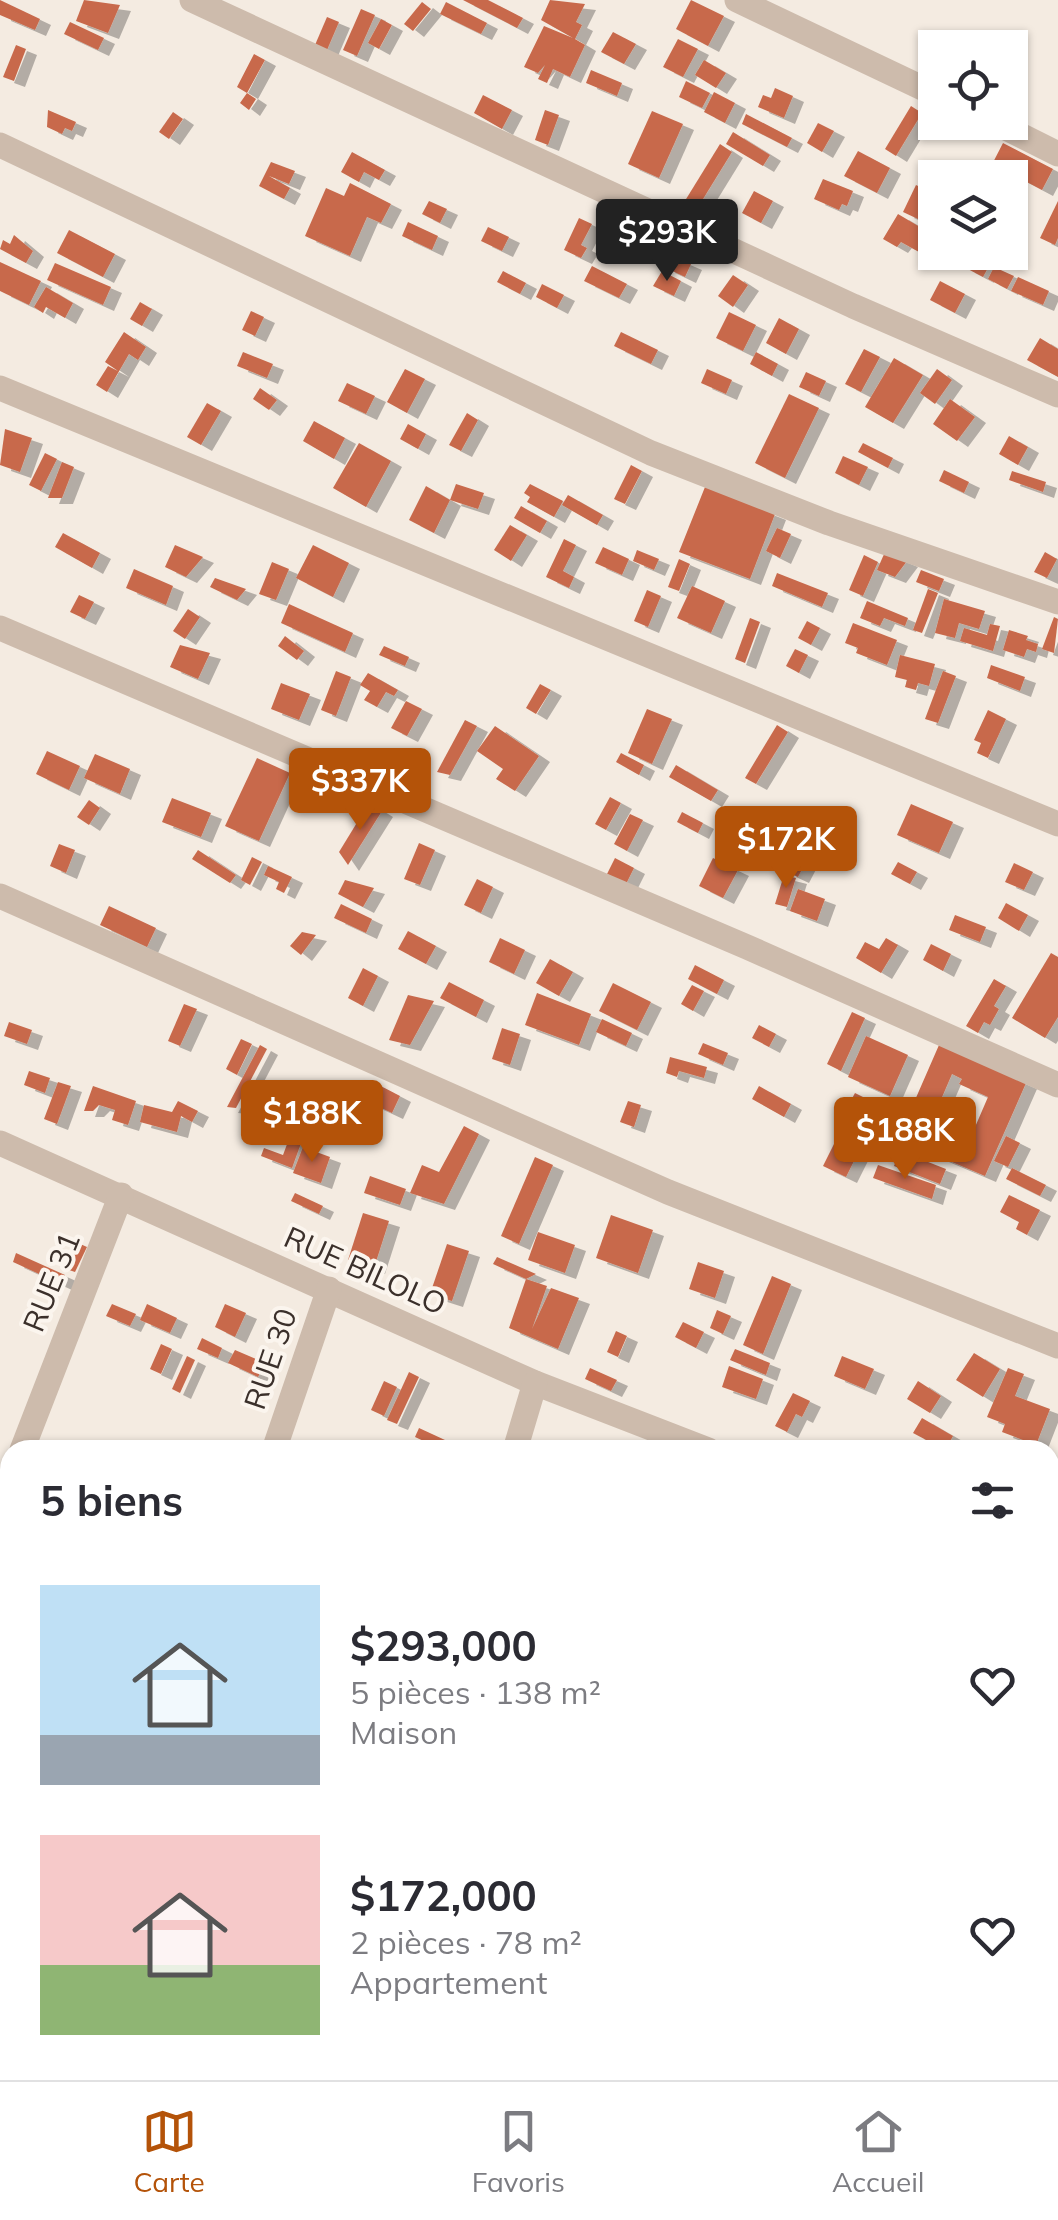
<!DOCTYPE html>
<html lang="fr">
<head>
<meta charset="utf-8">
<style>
	body { margin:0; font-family:Mulish,sans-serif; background:#f2f2f3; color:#2b2b33; height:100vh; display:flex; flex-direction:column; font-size:38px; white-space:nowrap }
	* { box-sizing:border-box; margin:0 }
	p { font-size:32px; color:#7c7c81 }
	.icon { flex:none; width:55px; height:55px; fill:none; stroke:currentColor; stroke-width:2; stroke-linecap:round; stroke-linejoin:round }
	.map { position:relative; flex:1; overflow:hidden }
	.drawer { position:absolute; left:0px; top:1440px; width:1060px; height:640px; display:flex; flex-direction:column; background:#fff; border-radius:30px 30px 0 0; box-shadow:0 2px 8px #0004 }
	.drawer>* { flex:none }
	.buttons { position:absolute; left:918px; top:30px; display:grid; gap:20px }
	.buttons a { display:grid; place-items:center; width:110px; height:110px; border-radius:0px; background:#fff; box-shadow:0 2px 8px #0004; font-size:50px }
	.price { position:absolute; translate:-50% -85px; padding:0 22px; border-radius:10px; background:#b45309; color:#fff; font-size:32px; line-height:65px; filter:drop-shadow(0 2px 5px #0008) }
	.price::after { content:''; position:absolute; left:50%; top:60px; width:30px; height:22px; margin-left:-15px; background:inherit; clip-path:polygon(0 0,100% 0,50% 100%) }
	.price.current { background:#222; color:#fff }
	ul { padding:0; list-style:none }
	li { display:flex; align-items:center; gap:30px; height:250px; padding:0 40px }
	li span { display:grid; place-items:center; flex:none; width:280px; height:200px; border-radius:0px; color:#555 }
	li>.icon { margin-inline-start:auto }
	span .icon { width:120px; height:120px; fill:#fffc; stroke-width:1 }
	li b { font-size:42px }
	h2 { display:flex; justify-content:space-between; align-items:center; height:120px; padding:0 40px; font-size:42px }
	.dock { display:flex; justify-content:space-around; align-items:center; height:140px; border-top:2px solid #e1e1e2; background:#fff; font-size:28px; color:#7c7c81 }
	.dock a { display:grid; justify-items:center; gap:5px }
	.dock .current { color:#b45309 }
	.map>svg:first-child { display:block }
</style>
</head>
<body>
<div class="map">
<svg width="1058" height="2080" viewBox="0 0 1058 2080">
	<defs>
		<filter id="shadow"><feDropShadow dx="11" dy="6" stdDeviation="0" flood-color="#0004"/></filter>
	</defs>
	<rect width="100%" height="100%" fill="#f4ebe1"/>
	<g fill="#c8694b" fill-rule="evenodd" filter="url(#shadow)">
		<path d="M0 0 40 19 35 30 0 15Z"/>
		<path d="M84 0 120 5 108 33 76 21Z"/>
		<path d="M463 0H488L523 18 517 28Z"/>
		<path d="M550 0 585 4 576 22 582 25 575 39 585 45 570 77 553 69 547 83 538 79 545 65 538 73 524 67 544 26 573 38 541 20Z"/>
		<path d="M691 0 724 16 708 46 676 29Z"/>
		<path d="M422 2 431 9 413 31 404 24Z"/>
		<path d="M446 2 487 23 481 34 440 14Z"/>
		<path d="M361 9 375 15 357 56 343 50Z"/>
		<path d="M327 17 339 22 327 50 315 45Z"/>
		<path d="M381 19 392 25 379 49 368 43Z"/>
		<path d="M70 22 104 38 98 50 64 34Z"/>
		<path d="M613 32 636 44 624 64 601 52Z"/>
		<path d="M678 39 698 49 683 77 663 67Z"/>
		<path d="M16 45 26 49 14 81 3 77Z"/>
		<path d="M254 54 265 60 247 93 256 99 249 110 240 103 247 93 237 87Z"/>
		<path d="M704 60 726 73 716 88 695 75Z"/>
		<path d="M591 70 622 83 617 96 586 83Z"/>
		<path d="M686 81 710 93 702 108 679 97Z"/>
		<path d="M775 88 793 96 784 118 758 107 763 95 771 98Z"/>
		<path d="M714 92 735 103 725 123 704 112Z"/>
		<path d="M483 95 512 110 502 129 474 113Z"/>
		<path d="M911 106 922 113 896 156 885 149Z"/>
		<path d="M48 110 76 122 72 131 65 128 62 134 47 127Z"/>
		<path d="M545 110 559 115 548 145 535 140Z"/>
		<path d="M652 111 683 124 659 178 628 164Z"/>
		<path d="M173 112 183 119 169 139 159 132Z"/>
		<path d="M746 114 792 138 787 147 742 124Z"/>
		<path d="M818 123 834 131 822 152 807 143Z"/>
		<path d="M733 132 770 155 763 166 726 144Z"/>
		<path d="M1003 143 1053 169 1042 190 1006 171 1003 177 994 173 985 178Z"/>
		<path d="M720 144 732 152 695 212 683 204Z"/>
		<path d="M858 151 890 168 877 193 844 176Z"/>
		<path d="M352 152 385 170 379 180 364 172 359 182 341 172Z"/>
		<path d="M271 162 295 171 289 184 269 176 290 188 284 199 259 186Z"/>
		<path d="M823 179 853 191 847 206 842 204 839 210 814 199Z"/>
		<path d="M350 183 391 204 381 223 367 217 350 256 305 236 326 188 344 196Z"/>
		<path d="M916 185 935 194V227L903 212Z"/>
		<path d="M754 191 773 201 761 223 742 213Z"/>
		<path d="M429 201 447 209 440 223 422 214Z"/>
		<path d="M1058 201V238L1055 245 1040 238Z"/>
		<path d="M898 214 930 233 919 252 901 242 897 247 883 239Z"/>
		<path d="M579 218 592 224 581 245 587 248 581 258 564 250Z"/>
		<path d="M408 222 438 236 432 250 402 236Z"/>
		<path d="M488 227 509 237 502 251 481 241Z"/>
		<path d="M69 230 115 254 103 277 57 253Z"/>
		<path d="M14 235 33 251 26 263 0 249 3 240 10 244Z"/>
		<path d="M670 255 691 264 685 277 664 267Z"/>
		<path d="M970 256 989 266 983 277 964 267Z"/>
		<path d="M0 262 41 281 29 305 0 291Z"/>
		<path d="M55 263 111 287 103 305 47 280Z"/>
		<path d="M592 266 627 284 619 298 584 281Z"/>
		<path d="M994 267 1014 276 1007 289 988 279Z"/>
		<path d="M503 271 526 283 520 294 497 282Z"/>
		<path d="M662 271 681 281 674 296 653 286Z"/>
		<path d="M733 275 748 285 733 307 718 296Z"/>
		<path d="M1018 277 1049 291 1043 305 1011 291Z"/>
		<path d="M940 281 965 294 955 313 930 300Z"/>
		<path d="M542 284 564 295 557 308 536 297Z"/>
		<path d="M46 287 73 303 65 318 46 307 43 313 34 307Z"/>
		<path d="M140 302 152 309 142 326 130 319Z"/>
		<path d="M251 311 264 317 255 336 242 330Z"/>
		<path d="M729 312 756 325 743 351 716 338Z"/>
		<path d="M779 318 799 329 786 354 766 343Z"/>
		<path d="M124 332 146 347 138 360 129 354 107 392 96 385 108 366 118 371 105 362Z"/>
		<path d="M621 332 658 350 651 364 614 346Z"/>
		<path d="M1040 338 1058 349V377L1027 360Z"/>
		<path d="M864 349 880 357 861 392 845 384Z"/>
		<path d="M243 352 273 364 267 378 237 366Z"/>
		<path d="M756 352 778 364 772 376 750 364Z"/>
		<path d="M894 358 923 375 893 423 865 407Z"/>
		<path d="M405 369 425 379 407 413 387 402Z"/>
		<path d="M707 369 732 380 726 394 701 383Z"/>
		<path d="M937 369 952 380 935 404 920 393Z"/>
		<path d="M806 372 826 381 819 396 799 387Z"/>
		<path d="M347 383 375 396 366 414 338 401Z"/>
		<path d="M260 388 277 400 269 410 253 399Z"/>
		<path d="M789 394 819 408 785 478 755 463Z"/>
		<path d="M950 399 975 417 957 441 933 424Z"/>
		<path d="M207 403 221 411 201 445 187 437Z"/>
		<path d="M467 413 478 420 461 451 449 445Z"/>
		<path d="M314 421 345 438 334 459 303 441Z"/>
		<path d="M408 424 426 434 418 449 400 439Z"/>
		<path d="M5 429 32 438 20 472 0 465Z"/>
		<path d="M1009 436 1028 447 1018 465 999 454Z"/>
		<path d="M359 443 391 461 366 507 333 488Z"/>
		<path d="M863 443 893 458 888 468 858 452Z"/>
		<path d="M45 453 57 459 41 491 29 485Z"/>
		<path d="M843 456 868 467 859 485 835 473Z"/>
		<path d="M62 462 74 467 62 498H48Z"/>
		<path d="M631 465 642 471 625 504 614 499Z"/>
		<path d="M944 470 969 482 964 493 939 481Z"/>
		<path d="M1012 471 1046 482 1043 492 1009 480Z"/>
		<path d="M456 484 484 493 478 509 450 500Z"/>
		<path d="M530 484 563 501 554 517 527 502 530 497 524 493Z"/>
		<path d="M426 486 450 500 434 533 409 520Z"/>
		<path d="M705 487 775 514 750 579 679 552Z"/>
		<path d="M568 495 603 515 597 525 562 505Z"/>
		<path d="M521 506 547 521 540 533 514 518Z"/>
		<path d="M510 525 527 535 511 561 494 550Z"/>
		<path d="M777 528 791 534 780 558 766 551Z"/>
		<path d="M63 533 100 553 92 568 55 547Z"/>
		<path d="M564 539 576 545 563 571 574 577 569 588 546 577Z"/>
		<path d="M175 545 203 557 186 577 165 567Z"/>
		<path d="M313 545 349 563 333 597 296 578Z"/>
		<path d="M603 547 629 559 622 575 595 563Z"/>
		<path d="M637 550 659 559 654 570 633 561Z"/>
		<path d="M885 552 907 561 895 577 877 570Z"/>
		<path d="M1045 552 1057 559 1047 578 1034 572Z"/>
		<path d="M864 555 878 562 863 596 849 590Z"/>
		<path d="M679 559 690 564 679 591 668 587Z"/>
		<path d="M272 562 289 569 276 600 259 594Z"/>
		<path d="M134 569 173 586 166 605 126 588Z"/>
		<path d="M921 570 944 579 939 591 916 582Z"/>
		<path d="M777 573 828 593 822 607 772 586Z"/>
		<path d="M215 578 246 589 237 600 210 587Z"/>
		<path d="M692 586 725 601 711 633 677 618Z"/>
		<path d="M928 589 938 593 922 633 913 630Z"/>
		<path d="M647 590 661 596 648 627 634 621Z"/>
		<path d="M79 595 94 602 85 619 70 612Z"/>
		<path d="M944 599 985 611 979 629 959 623 955 638 935 633Z"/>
		<path d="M867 601 908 618 905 626 884 618 880 626 860 618Z"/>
		<path d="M289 604 353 633 345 652 281 623Z"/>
		<path d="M188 609 200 617 185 639 173 631Z"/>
		<path d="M1054 617 1058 619 1054 653 1042 649Z"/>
		<path d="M750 618 760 622 745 663 735 659Z"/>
		<path d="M807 621 820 628 811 645 798 638Z"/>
		<path d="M853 623 897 640 887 665 856 653 858 648 845 643Z"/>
		<path d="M990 624 1000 626 993 651 960 641 964 628 987 635Z"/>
		<path d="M1009 630 1028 636 1026 640 1038 644 1036 652 1027 649 1024 657 1003 650Z"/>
		<path d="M285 636 304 651 297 660 278 646Z"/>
		<path d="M180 645 210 653 198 679 170 667Z"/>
		<path d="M384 646 409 657 405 666 379 655Z"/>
		<path d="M795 649 808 655 799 673 786 666Z"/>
		<path d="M900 655 935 664 929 686 918 683 916 690 905 687 907 680 895 677Z"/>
		<path d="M991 665 1025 677 1020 691 987 678Z"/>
		<path d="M336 671 351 677 336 716 321 710Z"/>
		<path d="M943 671 956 676 938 723 925 719Z"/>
		<path d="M368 673 398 690 394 696 386 692 377 707 364 700 370 691 360 685Z"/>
		<path d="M281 683 310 694 299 720 271 709Z"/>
		<path d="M540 684 551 690 536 714 526 708Z"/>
		<path d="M406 701 422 709 407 736 391 728Z"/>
		<path d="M647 709 672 719 652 764 628 753Z"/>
		<path d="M988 710 1006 719 988 758 977 753 981 743 974 740Z"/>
		<path d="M465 720 477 726 450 775 437 772Z"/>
		<path d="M777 725 788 732 756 784 745 778Z"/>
		<path d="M495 726 539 756 515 791 496 779 503 769 477 751Z"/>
		<path d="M47 751 80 766 69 790 36 774Z"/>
		<path d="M621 753 644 765 639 775 616 762Z"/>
		<path d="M95 754 130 769 120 794 84 778Z"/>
		<path d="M257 758 290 773 259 841 225 826Z"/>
		<path d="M676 765 718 790 711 801 669 777Z"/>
		<path d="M610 797 621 803 606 830 595 824Z"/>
		<path d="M172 798 211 813 201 837 162 822Z"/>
		<path d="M89 800 100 808 89 825 77 817Z"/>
		<path d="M369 803 382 811 348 865 339 852Z"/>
		<path d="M911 804 953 822 939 853 897 835Z"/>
		<path d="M682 812 703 823 698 833 677 822Z"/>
		<path d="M630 814 643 820 627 851 614 844Z"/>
		<path d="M419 843 435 850 420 885 404 879Z"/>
		<path d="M799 843 812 850 798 877 785 871Z"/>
		<path d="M59 844 75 850 66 873 50 866Z"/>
		<path d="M198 850 236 875 230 883 192 859Z"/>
		<path d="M252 857 262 862 250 885 241 880Z"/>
		<path d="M615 858 634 868 626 884 607 874Z"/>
		<path d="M713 858 738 870 723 898 699 886Z"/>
		<path d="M898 862 917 872 910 884 891 874Z"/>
		<path d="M1014 863 1033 872 1024 890 1005 882Z"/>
		<path d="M268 866 292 877 284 893 276 889 279 882 264 875Z"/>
		<path d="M784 875 796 878 787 907 775 904Z"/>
		<path d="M477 879 493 887 481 913 464 905Z"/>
		<path d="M345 880 374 888 363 907 338 894Z"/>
		<path d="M798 889 825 899 817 921 790 911Z"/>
		<path d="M1006 903 1028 915 1019 931 998 918Z"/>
		<path d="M341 904 372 919 366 933 334 918Z"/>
		<path d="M109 906 156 928 147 947 100 925Z"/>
		<path d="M955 915 986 927 980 942 949 930Z"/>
		<path d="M408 931 436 946 426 964 398 949Z"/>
		<path d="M302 932 316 935 301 955 290 946Z"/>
		<path d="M500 938 525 950 514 974 489 962Z"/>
		<path d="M886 938 898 945 881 973 856 958 865 942 879 949Z"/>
		<path d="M931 944 951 954 943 971 923 960Z"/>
		<path d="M1051 953 1058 957V1017L1045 1038 1012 1018Z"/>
		<path d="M550 959 573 972 559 996 536 983Z"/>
		<path d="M695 965 724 980 717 994 688 979Z"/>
		<path d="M363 968 378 976 363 1006 348 998Z"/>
		<path d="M994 979 1006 986 994 1006 999 1009 990 1025 984 1022 978 1033 966 1026Z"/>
		<path d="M449 982 484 1000 476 1017 440 998Z"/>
		<path d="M613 983 651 1002 637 1030 599 1011Z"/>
		<path d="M692 985 704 991 693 1011 681 1004Z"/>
		<path d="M537 993 591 1014 579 1045 525 1025Z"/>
		<path d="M408 995 434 1001 410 1045 389 1040Z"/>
		<path d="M184 1004 197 1009 180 1046 168 1041Z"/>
		<path d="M852 1012 865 1018 841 1071 827 1064Z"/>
		<path d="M602 1019 632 1033 626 1046 596 1032Z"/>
		<path d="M9 1022 32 1030 27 1044 4 1036Z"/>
		<path d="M759 1025 776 1034 769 1047 752 1038Z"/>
		<path d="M502 1028 520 1034 510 1065 492 1059Z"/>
		<path d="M866 1036 908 1055 890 1096 848 1077Z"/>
		<path d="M241 1039 252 1044 237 1075 226 1069Z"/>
		<path d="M703 1043 728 1053 723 1065 698 1054Z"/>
		<path d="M260 1045 267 1049 236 1108 227 1107Z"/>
		<path d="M939 1045 1026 1083 985 1176 898 1139ZM952 1074 962 1079 959 1084 988 1097 969 1141 930 1125Z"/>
		<path d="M670 1057 707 1067 704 1078 679 1071 677 1077 666 1073Z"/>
		<path d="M29 1071 50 1078 45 1093 24 1085Z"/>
		<path d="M58 1082 71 1086 57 1124 44 1119Z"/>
		<path d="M373 1082 400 1096 392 1113 364 1100Z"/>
		<path d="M93 1086 136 1101 128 1125 112 1120 115 1110 99 1105 93 1111H84Z"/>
		<path d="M759 1086 791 1104 784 1117 752 1099Z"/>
		<path d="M855 1093 893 1112 883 1133 844 1113Z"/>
		<path d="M256 1097 289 1109 278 1137 252 1127 256 1116 250 1114Z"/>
		<path d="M178 1101 198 1111 192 1122 181 1116 177 1132 140 1122 144 1105 172 1112Z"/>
		<path d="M628 1101 641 1105 634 1127 620 1122Z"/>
		<path d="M302 1104 315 1105 292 1168 261 1156 264 1148 283 1155Z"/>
		<path d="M845 1121 865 1132 860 1142 840 1132Z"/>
		<path d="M464 1126 479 1134 444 1204 410 1193 422 1165 439 1172Z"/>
		<path d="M1006 1136 1020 1143 1008 1167 994 1161Z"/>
		<path d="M836 1140 859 1151 846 1177 823 1166Z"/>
		<path d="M303 1147 330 1157 321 1183 293 1173Z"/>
		<path d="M900 1151 946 1169 940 1184 894 1166Z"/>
		<path d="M535 1157 553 1165 519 1244 501 1236Z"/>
		<path d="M878 1165 936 1185 932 1199 873 1178Z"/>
		<path d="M1012 1168 1046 1185 1040 1196 1006 1179Z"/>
		<path d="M370 1176 406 1189 400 1205 364 1193Z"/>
		<path d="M295 1193 323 1206 319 1214 291 1201Z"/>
		<path d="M1009 1195 1040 1210 1027 1235 1016 1229 1019 1222 1000 1212Z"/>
		<path d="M363 1213 389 1221 374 1268 348 1260Z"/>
		<path d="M611 1215 653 1230 638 1273 596 1258Z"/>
		<path d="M538 1232 575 1245 565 1273 528 1260Z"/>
		<path d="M78 1243 87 1247 75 1272 66 1269Z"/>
		<path d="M447 1244 469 1251 452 1301 430 1294Z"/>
		<path d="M16 1253 65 1275 61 1284 13 1262Z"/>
		<path d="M497 1257 536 1274 526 1279 493 1264Z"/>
		<path d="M698 1262 724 1271 715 1298 689 1289Z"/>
		<path d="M772 1276 791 1284 763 1354 743 1345Z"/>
		<path d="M526 1279 547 1286 532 1329 551 1288 579 1298 558 1349 509 1328Z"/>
		<path d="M112 1304 136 1314 130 1326 106 1316Z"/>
		<path d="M147 1304 177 1318 170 1333 140 1320Z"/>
		<path d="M225 1304 246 1313 235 1337 215 1327Z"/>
		<path d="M717 1310 731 1316 723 1334 710 1328Z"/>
		<path d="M683 1322 704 1332 696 1348 675 1337Z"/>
		<path d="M616 1331 627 1336 618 1357 607 1352Z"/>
		<path d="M202 1338 222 1348 218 1358 197 1349Z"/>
		<path d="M161 1344 172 1349 161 1374 150 1369Z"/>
		<path d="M735 1349 770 1363 766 1375 730 1360Z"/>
		<path d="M235 1350 265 1363 258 1377 228 1363Z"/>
		<path d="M974 1353 1000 1369 983 1397 956 1380Z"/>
		<path d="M187 1356 195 1360 180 1393 172 1389Z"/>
		<path d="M842 1356 874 1369 865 1389 834 1376Z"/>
		<path d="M729 1366 763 1379 756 1399 722 1387Z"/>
		<path d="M590 1368 617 1380 611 1391 585 1379Z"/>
		<path d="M1008 1368 1024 1374 1015 1396 1050 1409 1036 1445 1002 1432 1005 1424 987 1417Z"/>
		<path d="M409 1372 419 1377 397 1424 387 1420Z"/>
		<path d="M384 1381 397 1387 384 1416 371 1410Z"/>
		<path d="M918 1381 941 1396 930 1413 907 1399Z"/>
		<path d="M793 1393 810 1401 802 1417 796 1414 787 1432 775 1426Z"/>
		<path d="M922 1418 953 1436 945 1450 913 1433Z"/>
		<path d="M419 1428 445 1440 441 1449 415 1437Z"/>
		<path d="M799 2070H840L837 2080H799Z"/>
	</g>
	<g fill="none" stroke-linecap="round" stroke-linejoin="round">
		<g stroke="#cdbbac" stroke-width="25">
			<path d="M192 0 853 306 1058 395"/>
			<path d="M737 0 935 94"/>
			<path d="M994 122 1058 154"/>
			<path d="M0 145 651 453 829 523 1058 602"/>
			<path d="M0 388 1058 824"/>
			<path d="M0 628 747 947 1058 1085"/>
			<path d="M0 896 668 1192 1058 1346"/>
			<path d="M0 1143 535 1383 708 1450"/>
			<path d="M22 1450 121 1195"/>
			<path d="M274 1450 329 1289"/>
			<path d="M515 1450 535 1383"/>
			<path d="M0 1513 10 1485"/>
			<path d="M1050 1589 1058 1593"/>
			<path d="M1050 1753 1058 1730"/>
			<path d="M0 1956 10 1960"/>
			<path d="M229 2070 244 2080"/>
			<path d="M24 2080 28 2070"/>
			<path d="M270 2080 274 2070"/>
			<path d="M487 2080 491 2070"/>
			<path d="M729 2080 733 2070"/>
			<path d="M941 2080 944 2070"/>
		</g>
	</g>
	<g text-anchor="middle" stroke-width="8" stroke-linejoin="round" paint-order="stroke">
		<g font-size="30" fill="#3b302b" stroke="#fbf5ee">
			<text transform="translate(365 1271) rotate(24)" y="10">RUE BILOLO</text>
			<text transform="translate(52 1282) rotate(-68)" y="10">RUE 31</text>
			<text transform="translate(271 1359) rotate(-71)" y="10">RUE 30</text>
		</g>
	</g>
</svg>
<div class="buttons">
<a><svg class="icon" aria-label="locate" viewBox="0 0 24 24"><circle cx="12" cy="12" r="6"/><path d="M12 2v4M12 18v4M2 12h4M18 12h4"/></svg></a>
<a><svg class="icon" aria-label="layers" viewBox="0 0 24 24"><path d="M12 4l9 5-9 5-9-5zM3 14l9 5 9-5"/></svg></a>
</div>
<b class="price current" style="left:667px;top:284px">$293K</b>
<b class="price" style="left:360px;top:833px">$337K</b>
<b class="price" style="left:786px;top:891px">$172K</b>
<b class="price" style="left:312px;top:1165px">$188K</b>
<b class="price" style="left:905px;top:1182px">$188K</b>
<section class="drawer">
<h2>5 biens<svg class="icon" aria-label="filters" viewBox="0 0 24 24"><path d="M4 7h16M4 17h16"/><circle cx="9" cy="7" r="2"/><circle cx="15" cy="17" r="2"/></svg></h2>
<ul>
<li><span style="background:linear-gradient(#bfe0f5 75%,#9aa5b1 0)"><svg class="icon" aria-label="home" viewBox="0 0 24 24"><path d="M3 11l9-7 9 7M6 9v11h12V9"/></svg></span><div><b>$293,000</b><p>5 pièces · 138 m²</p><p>Maison</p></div><svg class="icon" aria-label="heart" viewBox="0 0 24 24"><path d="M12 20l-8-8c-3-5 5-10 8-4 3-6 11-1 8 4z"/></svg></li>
<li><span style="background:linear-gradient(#f6c9c9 65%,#8fb573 0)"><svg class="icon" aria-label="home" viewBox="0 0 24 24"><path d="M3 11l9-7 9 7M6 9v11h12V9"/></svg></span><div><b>$172,000</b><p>2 pièces · 78 m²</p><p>Appartement</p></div><svg class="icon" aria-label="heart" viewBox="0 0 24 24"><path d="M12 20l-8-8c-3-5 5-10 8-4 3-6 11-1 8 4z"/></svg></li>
</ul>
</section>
</div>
<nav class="dock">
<a class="current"><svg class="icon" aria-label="map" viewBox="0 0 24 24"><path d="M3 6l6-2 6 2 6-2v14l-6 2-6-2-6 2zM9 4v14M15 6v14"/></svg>Carte</a>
<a><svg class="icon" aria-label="saved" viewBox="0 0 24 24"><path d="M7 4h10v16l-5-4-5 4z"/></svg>Favoris</a>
<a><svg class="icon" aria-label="home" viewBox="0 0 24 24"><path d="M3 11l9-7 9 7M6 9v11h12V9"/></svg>Accueil</a>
</nav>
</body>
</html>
